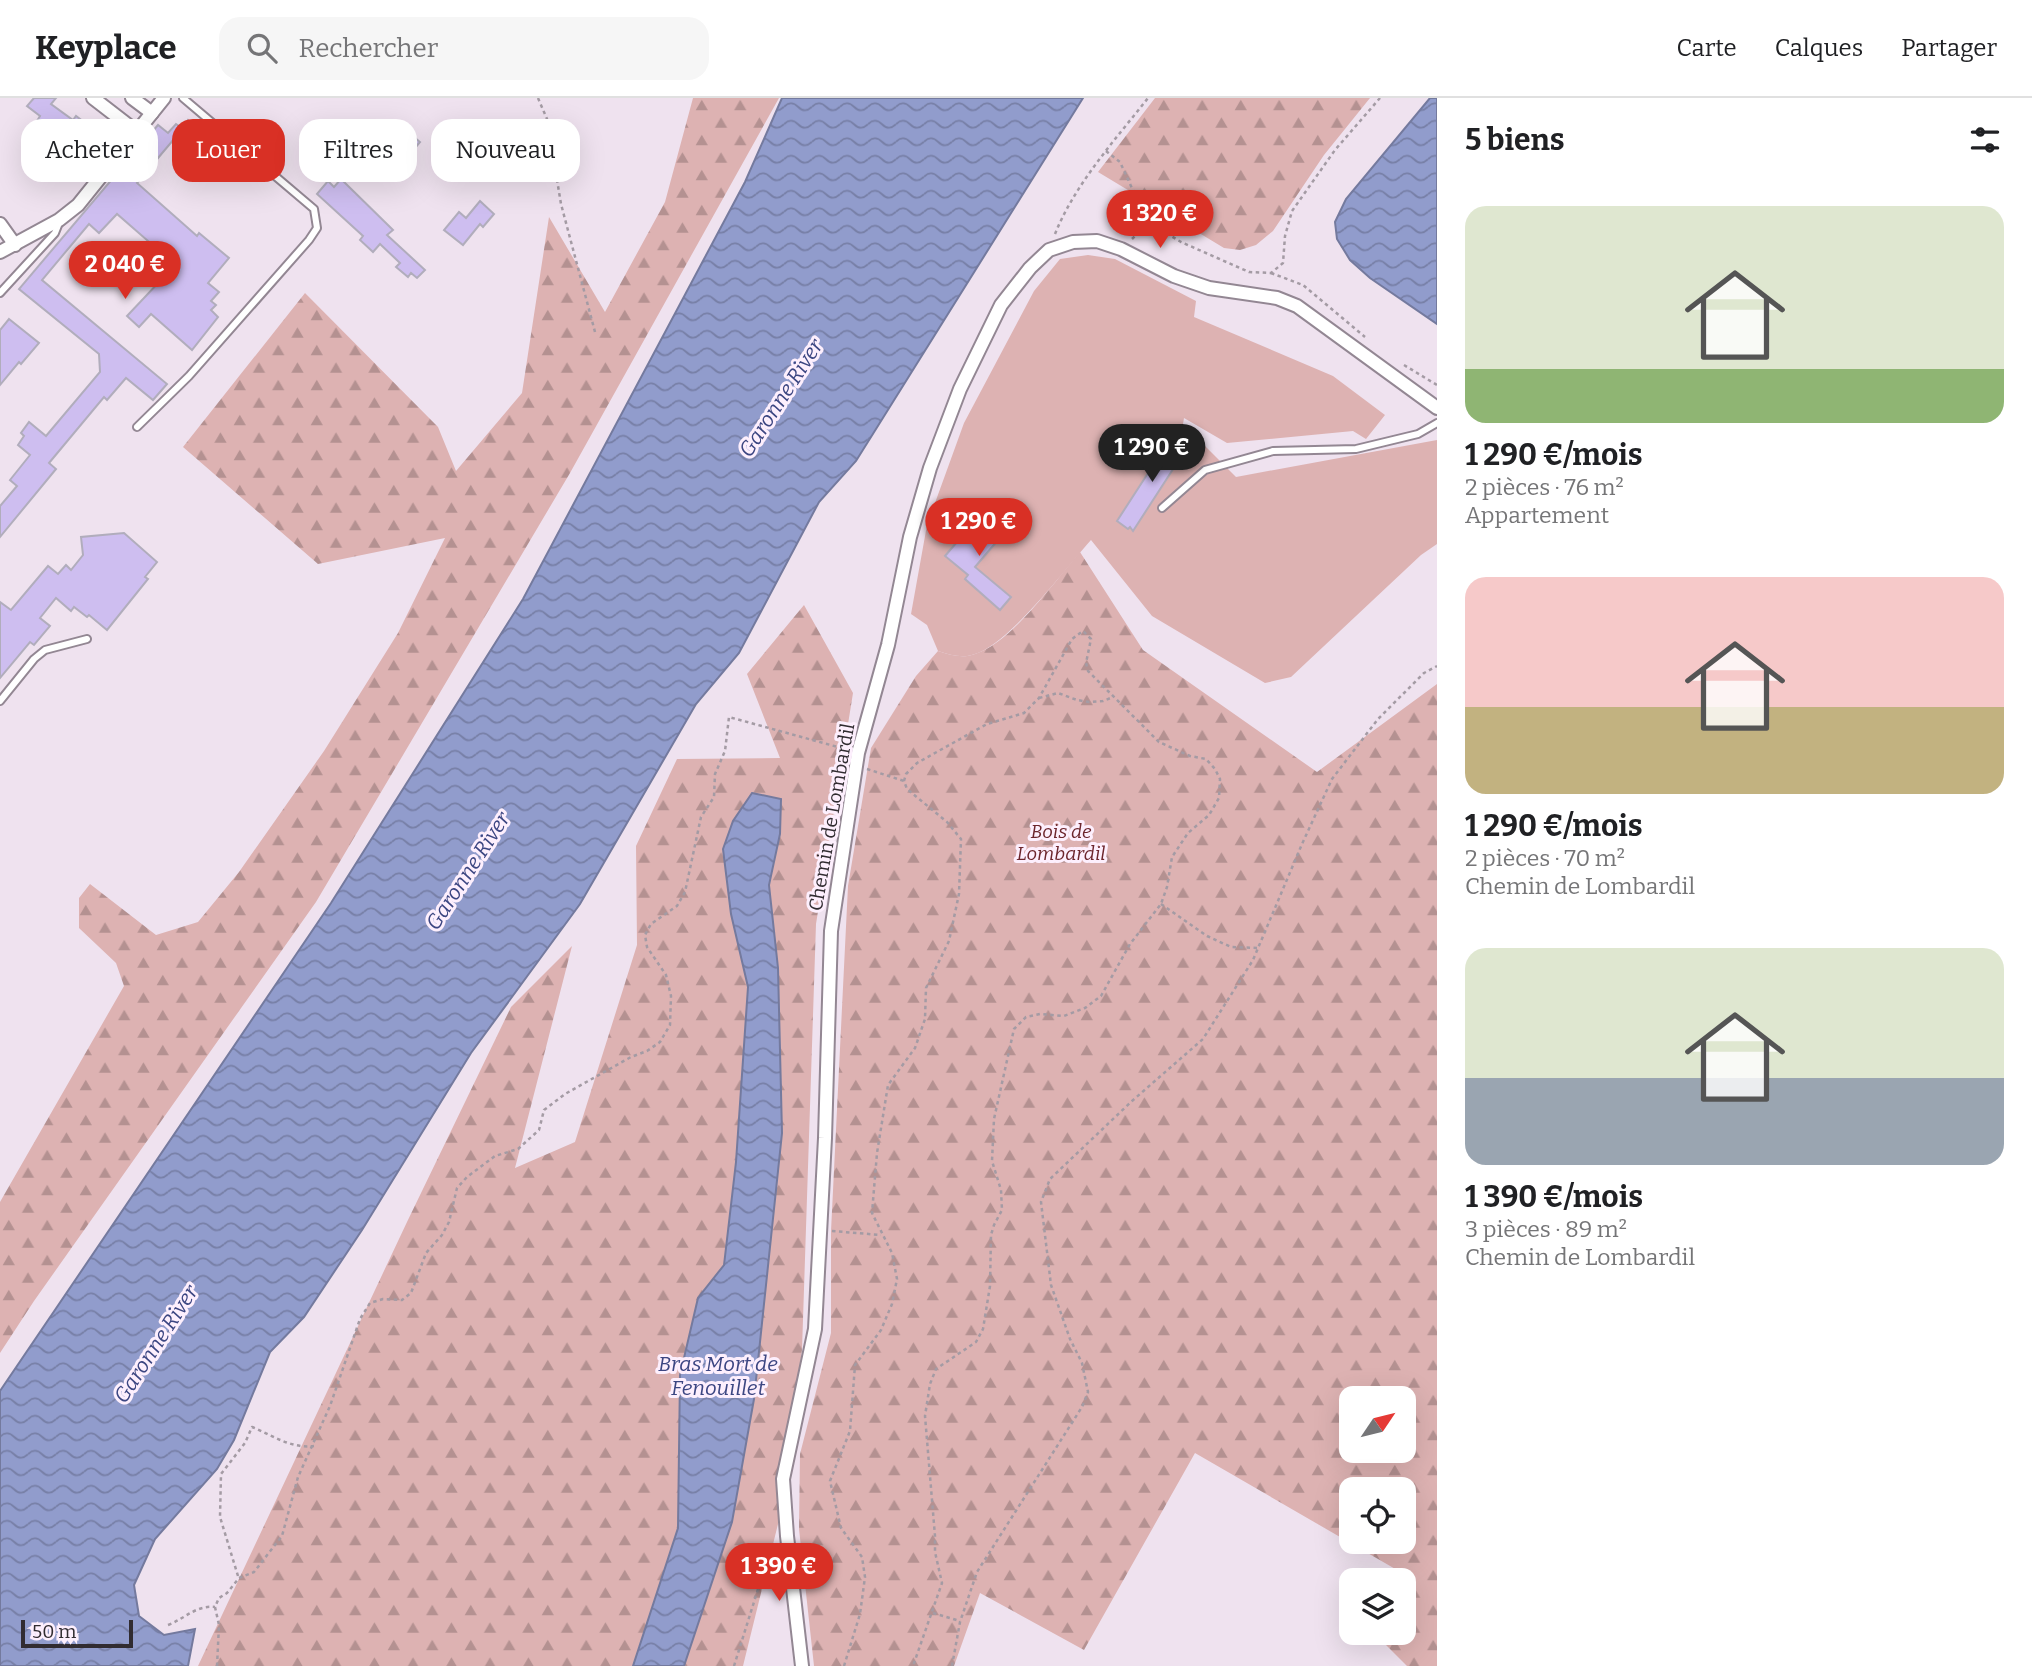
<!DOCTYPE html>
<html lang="fr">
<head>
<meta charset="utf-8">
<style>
	body { margin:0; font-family:Bitter,serif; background:#f6f6f6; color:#202124; height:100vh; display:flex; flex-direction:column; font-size:26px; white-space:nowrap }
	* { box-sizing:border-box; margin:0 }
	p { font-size:23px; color:#757577 }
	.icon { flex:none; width:38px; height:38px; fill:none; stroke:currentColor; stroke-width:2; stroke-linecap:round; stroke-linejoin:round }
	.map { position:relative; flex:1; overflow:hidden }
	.side { display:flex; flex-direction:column; background:#fff; width:595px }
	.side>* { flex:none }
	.banner { position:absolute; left:21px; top:21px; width:665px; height:63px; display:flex; gap:14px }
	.needle { width:46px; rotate:55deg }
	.tools { position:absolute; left:1339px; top:1288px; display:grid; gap:14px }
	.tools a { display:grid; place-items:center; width:77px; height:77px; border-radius:14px; background:#fff; box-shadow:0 7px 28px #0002; font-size:35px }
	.scale { position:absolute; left:21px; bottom:18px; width:112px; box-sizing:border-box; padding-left:7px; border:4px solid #312c31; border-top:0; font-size:19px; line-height:24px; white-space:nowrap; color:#312c31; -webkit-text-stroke:5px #fdeffd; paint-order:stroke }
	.price { position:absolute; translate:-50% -60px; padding:0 16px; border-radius:24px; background:#d93025; color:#fff; font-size:23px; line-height:46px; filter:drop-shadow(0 2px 4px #0008) }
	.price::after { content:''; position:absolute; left:50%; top:42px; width:21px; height:16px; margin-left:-10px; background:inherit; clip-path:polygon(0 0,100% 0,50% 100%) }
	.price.on { background:#222; color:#fff }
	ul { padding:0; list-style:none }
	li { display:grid; align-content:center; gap:14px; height:371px; padding:0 28px }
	li span { display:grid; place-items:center; height:217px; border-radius:21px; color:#555 }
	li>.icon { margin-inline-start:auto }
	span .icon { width:126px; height:126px; fill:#fffc; stroke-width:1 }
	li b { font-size:30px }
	h2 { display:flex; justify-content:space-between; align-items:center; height:84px; padding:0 28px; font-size:30px }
	.tag { padding:0 24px; border-radius:21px; background:#fff; box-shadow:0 7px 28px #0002; font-size:24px; line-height:63px }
	.tag.on { background:#d93025; color:#fff }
	header { display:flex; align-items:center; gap:42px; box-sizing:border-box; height:98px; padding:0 35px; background:#fff; border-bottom:2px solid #e0e0e0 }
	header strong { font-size:33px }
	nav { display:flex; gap:38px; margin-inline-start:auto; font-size:24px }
	.search { width:490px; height:63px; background:#f6f6f6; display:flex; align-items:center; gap:18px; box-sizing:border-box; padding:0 24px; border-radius:21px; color:#757577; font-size:26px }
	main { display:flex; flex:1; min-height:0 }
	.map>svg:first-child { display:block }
</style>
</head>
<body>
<header>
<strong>Keyplace</strong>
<div class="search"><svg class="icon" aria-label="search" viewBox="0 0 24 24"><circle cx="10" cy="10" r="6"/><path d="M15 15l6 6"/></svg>Rechercher</div>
<nav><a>Carte</a><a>Calques</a><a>Partager</a></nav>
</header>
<main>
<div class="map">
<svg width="1437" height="1568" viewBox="0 0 1437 1568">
	<defs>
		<pattern id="forest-firs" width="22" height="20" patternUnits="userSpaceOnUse" patternTransform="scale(1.75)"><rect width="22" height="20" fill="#ddb2b2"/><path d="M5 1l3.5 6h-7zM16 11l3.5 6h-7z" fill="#b49191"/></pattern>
		<pattern id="water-waves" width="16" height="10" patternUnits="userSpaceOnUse" patternTransform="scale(1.75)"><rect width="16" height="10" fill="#919ccc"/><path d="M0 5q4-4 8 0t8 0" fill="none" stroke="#777fa6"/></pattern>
	</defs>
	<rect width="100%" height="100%" fill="#efe2ef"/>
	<g fill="url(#forest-firs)" fill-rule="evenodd">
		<path d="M693 0H779L570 375 316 804 34 1203 0 1255V1104L124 888 116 865 79 830V800L90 786 156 837 198 824 239 774 324 653 398 535 445 440 318 466 183 349 305 195 438 329 456 373 522 295 549 119 605 214 665 104Z"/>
		<path d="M1155 0H1370L1324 57 1273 133 1256 147 1240 152 1224 150 1098 74Z"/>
		<path d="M1080 454 1143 552 1317 674 1437 586V1568H1407L1381 1542 1386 1535H1404V1509L1411 1498 1397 1472 1195 1355 1084 1552 980 1495 954 1568H814L799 1431 800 1356 831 1235V1133L848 788 871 650 916 578 938 553C951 557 962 561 975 556 1011 545 1055 483 1080 454ZM1351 1300H1404V1353H1351ZM1351 1391H1404V1444H1351Z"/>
		<path d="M804 507 853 595 816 826 802 1252 778 1426 743 1568H198L407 1124 511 909 572 848 515 1070 575 1044 637 847 636 748 677 661 780 660 747 576Z"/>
	</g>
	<path fill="#ddb2b2" d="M1088 157 1115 161 1196 203 1194 219 1333 278 1385 317 1366 341 1353 333 1227 345 1184 320 1183 326 1236 379 1437 342V446L1421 457 1291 579 1265 585 1152 518 1091 442C1065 471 1010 545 975 556 962 561 951 557 938 553L927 527 911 516 927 427 964 325 1034 193 1060 161Z"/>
	<g fill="url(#water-waves)" stroke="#747a9e" stroke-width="2">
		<path d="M782 0H1083L856 363 819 404 739 555 696 606 580 806 471 955 362 1132 304 1219 270 1254 234 1342 217 1371 155 1441 134 1487 139 1518 164 1537 195 1531 188 1568H0V1293L331 805 523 501 745 84Z"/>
		<path d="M1430 0H1437V226L1370 180 1350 162 1337 141 1335 124 1346 101Z"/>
		<path d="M752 695 781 701 780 736 769 787 778 870 782 1035 754 1301 732 1424 684 1568H633L678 1430 680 1277 698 1200 724 1167 736 1064 748 889 731 816 723 751 733 723Z"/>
	</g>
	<g fill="#cebef0" stroke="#b1adbc" stroke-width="2">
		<path d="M34 0H56L51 6 73 22 76 18 102 38 86 59 37 23 40 18 27 8Z"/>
		<path d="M188 22 217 47 201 64 174 41 137 85 197 138 199 135 229 160 208 185 219 194 211 203 216 207 211 212 218 219 192 252 151 216 139 229 127 218 161 182 150 171 163 156 117 116 99 135 89 126 42 182 167 286 153 302 126 280 107 302 104 299 49 365 56 371 0 439V408L17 388 10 382 30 357 18 347 24 338 21 335 29 324 46 338 100 274 99 256 19 191 158 27 168 35 176 26 182 30Z"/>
		<path d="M395 23 420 44 403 64 378 43Z"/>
		<path d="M341 81 393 132 387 137 425 172 417 180 411 175 408 179 396 169 400 165 380 146 373 154 360 142 363 138 317 96 328 83 334 89Z"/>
		<path d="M480 103 494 116 483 129 480 126 463 147 444 132 459 114 466 120Z"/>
		<path d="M9 221 39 245 21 266 19 264 0 287V232Z"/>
		<path d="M1172 338 1188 348 1133 433 1130 429 1128 431 1117 423Z"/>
		<path d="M981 416 1004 435 975 469 1011 499 1000 512 965 481 968 477 945 458Z"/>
		<path d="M124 435 157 464 145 479 148 481 107 532 89 517 87 519 74 509 71 513 56 500 40 520 50 528 34 547 30 544 0 580V504L11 512 48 468 58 476 66 467 71 472 83 457 81 439Z"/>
	</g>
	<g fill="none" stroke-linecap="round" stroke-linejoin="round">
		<defs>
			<g id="lane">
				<path d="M0 195 55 135 59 125"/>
				<path d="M137 329 189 278 309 142 317 130 314 111 183 0"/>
				<path d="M1162 410 1205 372 1273 353 1356 351 1418 336 1437 325"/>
				<path d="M0 603 34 561 45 552 87 541"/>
			</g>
			<g id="street">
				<path d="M93 0 137 34"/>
				<path d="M132 0 152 15"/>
				<path d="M0 126 15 147"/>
				<path d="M0 154 59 122 78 107 164 0"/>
				<path d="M802 1568 787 1438 783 1381 815 1231 825 1040 831 833 858 655 888 547 910 439 930 370 960 291 1001 207 1030 170 1049 152 1073 144 1097 143 1121 151 1174 178 1209 190 1277 200 1297 208 1437 310"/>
			</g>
		</defs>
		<use href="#lane" stroke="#938793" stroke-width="10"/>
		<use href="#street" stroke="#938793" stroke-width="16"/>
		<g stroke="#a49ba4" stroke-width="2.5" stroke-dasharray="3.5 3.5" stroke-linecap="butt">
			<path d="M538 0 547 21 561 106 595 234"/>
			<path d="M1106 53 1120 64 1142 112 1153 127 1181 144 1249 174 1271 175 1283 165 1285 138 1292 113 1335 52 1380 0"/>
			<path d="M1055 136C1075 86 1115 42 1148 0"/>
			<path d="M1132 141 1139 134 1152 128"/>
			<path d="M1271 175 1303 187 1365 239"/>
			<path d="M1404 267 1437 287"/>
			<path d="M1039 600 1058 595 1077 602 1089 604 1103 603 1113 599"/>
			<path d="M867 671 904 683"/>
			<path d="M1161 806 1207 838 1231 849 1257 850"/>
			<path d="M832 1133 881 1137"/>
			<path d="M238 1478 220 1419 221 1376 245 1345 252 1329C272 1337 291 1351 314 1348"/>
			<path d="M933 1515 960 1523"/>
			<path d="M168 1527C186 1520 196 1507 215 1509"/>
			<path d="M217 1568 219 1527 215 1509 219 1500 227 1495 239 1480 254 1474 282 1438 298 1379 330 1308 360 1221 370 1205 383 1201 402 1202 411 1195 426 1155 442 1137 449 1124 457 1090 467 1079 495 1058 518 1051 539 1032 544 1012 565 996 631 959 647 953 660 944 670 927 671 898 666 877 647 849 645 837 651 826 677 808 685 794 701 719 714 699 715 676 725 653 729 619 845 651"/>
			<path d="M734 1568 768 1459 774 1447"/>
			<path d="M844 1568 860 1516 865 1479 862 1459 841 1430 830 1383 850 1333 855 1267 881 1232 892 1206 897 1181 892 1155 872 1115 877 1055 888 987 915 950 925 921 926 890 949 843 959 796 961 741 947 724 907 691 904 683 906 676 917 665 987 626 1024 615 1039 600 1072 541 1083 533 1091 541 1086 565 1088 573 1159 644 1190 658 1206 661 1215 671 1220 681 1219 700 1209 717 1188 735 1172 759 1167 789 1161 806 1130 846 1101 898 1085 910 1064 918 1040 916 1026 919 1014 931 994 1021 992 1063 1001 1092 1002 1112 994 1127 991 1137 990 1188 983 1231 976 1244 936 1271 930 1286 925 1318 935 1438V1454L942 1485 913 1568"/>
			<path d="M952 1568 960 1524 977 1474 1082 1309 1088 1294 1082 1265 1070 1241 1051 1187 1041 1104 1050 1081 1132 1003 1203 941 1253 862 1302 746 1332 681 1378 621 1424 575 1437 568"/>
		</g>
		<use href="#lane" stroke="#fff" stroke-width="6"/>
		<use href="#street" stroke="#fff" stroke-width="12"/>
	</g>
	<g text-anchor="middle" stroke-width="6" stroke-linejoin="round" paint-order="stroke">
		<g font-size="19" fill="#312c31" stroke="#fdeffd">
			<text transform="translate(831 719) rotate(-80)" y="7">Chemin de Lombardil</text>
		</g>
		<g font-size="19" font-style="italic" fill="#6c252c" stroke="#fdeffd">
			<text x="1061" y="740">Bois de<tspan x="1061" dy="22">Lombardil</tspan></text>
		</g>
		<g font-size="21" font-style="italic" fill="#3c4682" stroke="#fdeffd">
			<text transform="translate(781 300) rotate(-57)" y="7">Garonne River</text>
			<text transform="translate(468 773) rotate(-57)" y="7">Garonne River</text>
			<text transform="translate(156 1246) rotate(-57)" y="7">Garonne River</text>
			<text x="718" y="1273">Bras Mort de<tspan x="718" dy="24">Fenouillet</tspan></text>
		</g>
	</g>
</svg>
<div class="tools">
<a><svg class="needle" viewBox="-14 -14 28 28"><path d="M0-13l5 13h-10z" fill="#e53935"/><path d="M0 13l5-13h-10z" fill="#757577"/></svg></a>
<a><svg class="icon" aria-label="locate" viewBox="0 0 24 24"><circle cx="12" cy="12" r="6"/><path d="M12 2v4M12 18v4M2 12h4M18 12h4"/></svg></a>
<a><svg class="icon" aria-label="layers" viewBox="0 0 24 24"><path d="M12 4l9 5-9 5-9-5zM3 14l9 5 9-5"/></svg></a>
</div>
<div class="scale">50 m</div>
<b class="price" style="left:1160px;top:152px">1 320 €</b>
<b class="price" style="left:125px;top:203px">2 040 €</b>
<b class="price on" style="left:1152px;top:386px">1 290 €</b>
<b class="price" style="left:979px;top:460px">1 290 €</b>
<b class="price" style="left:779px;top:1505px">1 390 €</b>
<div class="banner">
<a class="tag">Acheter</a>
<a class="tag on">Louer</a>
<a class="tag">Filtres</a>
<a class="tag">Nouveau</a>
</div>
</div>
<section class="side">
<h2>5 biens<svg class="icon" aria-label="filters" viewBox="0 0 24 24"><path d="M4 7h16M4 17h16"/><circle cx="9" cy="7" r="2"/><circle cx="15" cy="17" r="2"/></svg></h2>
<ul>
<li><span style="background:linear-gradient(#dfe7d0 75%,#8fb573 0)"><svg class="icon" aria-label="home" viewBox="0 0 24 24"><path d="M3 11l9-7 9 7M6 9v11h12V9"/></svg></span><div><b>1 290 €/mois</b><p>2 pièces · 76 m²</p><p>Appartement</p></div></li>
<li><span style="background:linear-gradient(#f6c9c9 60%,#c2b280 0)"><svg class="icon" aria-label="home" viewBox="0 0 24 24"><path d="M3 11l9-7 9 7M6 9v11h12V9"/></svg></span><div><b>1 290 €/mois</b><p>2 pièces · 70 m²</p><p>Chemin de Lombardil</p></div></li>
<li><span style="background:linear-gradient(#dfe7d0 60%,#9aa5b1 0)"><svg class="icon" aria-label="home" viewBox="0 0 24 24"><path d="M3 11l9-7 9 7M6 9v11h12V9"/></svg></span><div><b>1 390 €/mois</b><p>3 pièces · 89 m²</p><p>Chemin de Lombardil</p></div></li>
</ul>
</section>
</main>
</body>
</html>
